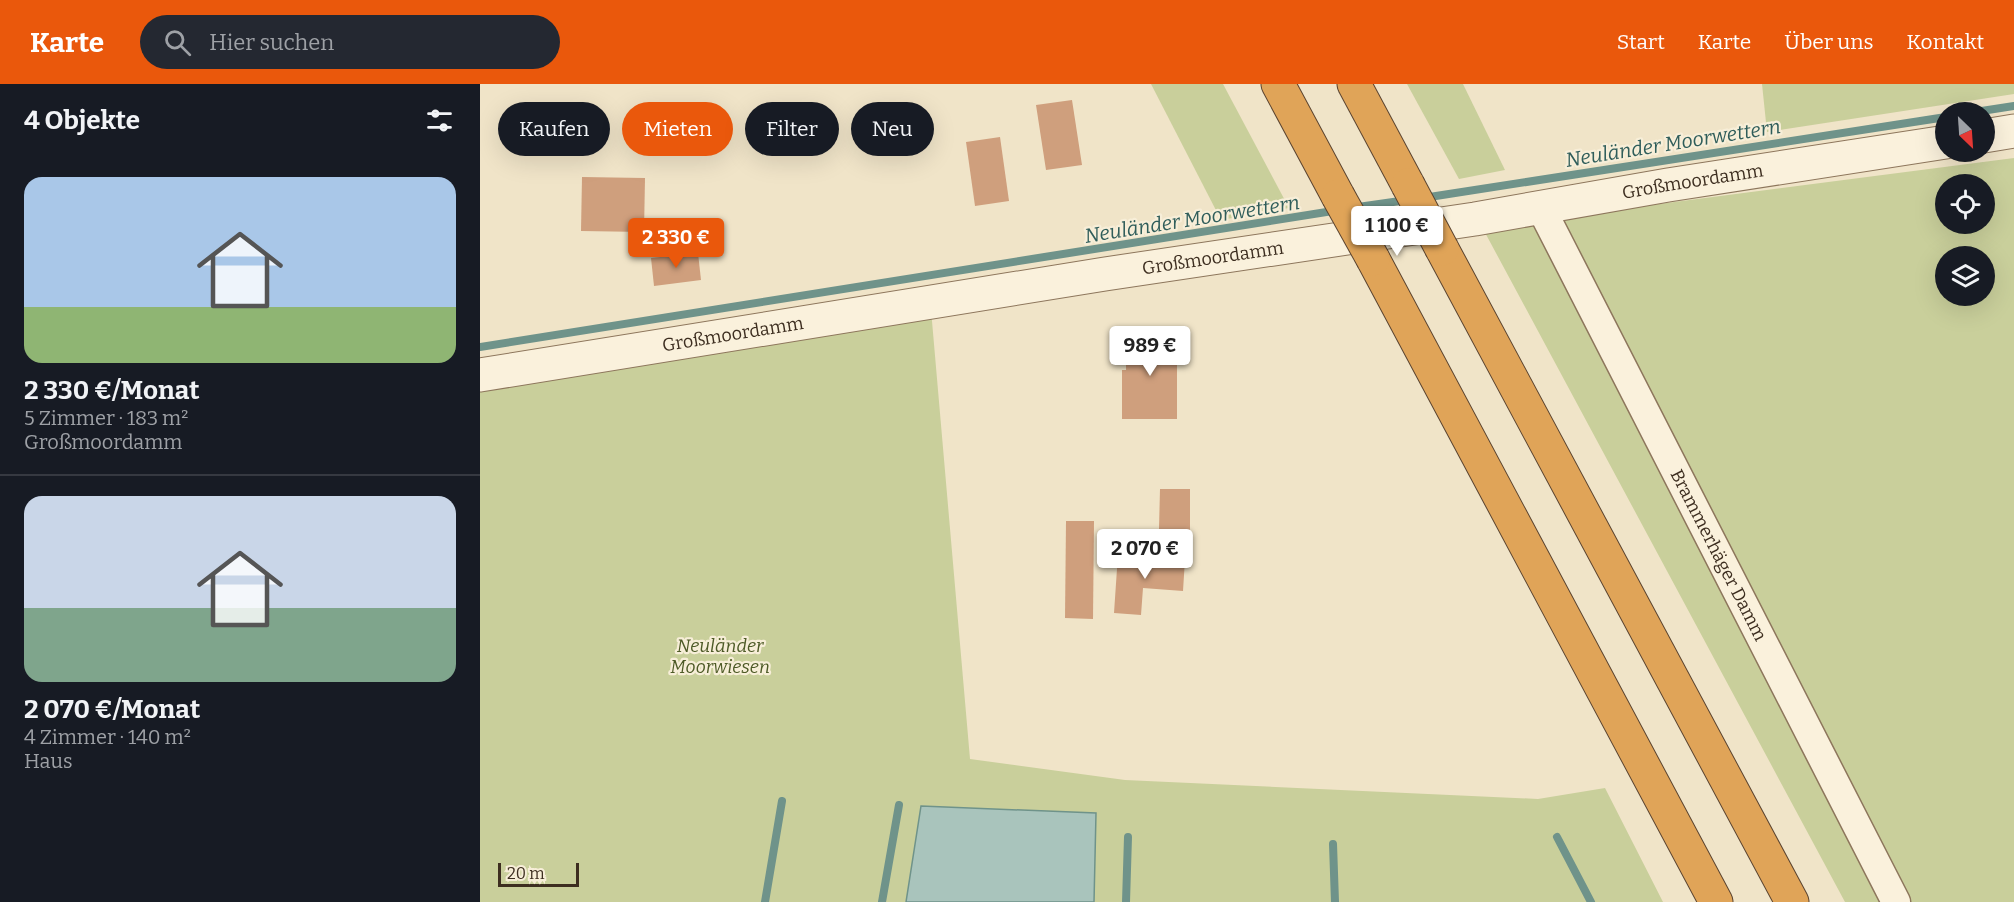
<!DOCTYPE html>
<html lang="de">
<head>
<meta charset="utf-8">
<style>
	body { margin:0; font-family:Bitter,serif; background:#242831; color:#f1f3f6; height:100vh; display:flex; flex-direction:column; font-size:22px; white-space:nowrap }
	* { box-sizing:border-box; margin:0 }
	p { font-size:20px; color:#9ea1a6 }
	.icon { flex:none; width:33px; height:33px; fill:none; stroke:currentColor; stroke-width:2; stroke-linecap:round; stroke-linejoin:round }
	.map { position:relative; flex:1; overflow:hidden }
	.drawer { display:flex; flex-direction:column; background:#171b24; width:480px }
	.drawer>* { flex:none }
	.banner { position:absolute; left:18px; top:18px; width:570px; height:54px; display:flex; gap:12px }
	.needle { width:39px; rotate:155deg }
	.fabs { position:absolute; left:1455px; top:18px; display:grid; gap:12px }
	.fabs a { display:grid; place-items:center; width:60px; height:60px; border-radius:50%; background:#171b24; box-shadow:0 6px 24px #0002; font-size:30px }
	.scale { position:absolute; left:18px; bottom:15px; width:81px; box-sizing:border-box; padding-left:6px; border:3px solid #3d2e20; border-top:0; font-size:16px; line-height:21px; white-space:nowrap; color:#3d2e20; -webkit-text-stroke:4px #f7eed8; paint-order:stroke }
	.price { position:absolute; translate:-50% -51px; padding:0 14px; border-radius:6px; background:#fff; color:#222; font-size:20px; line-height:39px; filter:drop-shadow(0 2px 3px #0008) }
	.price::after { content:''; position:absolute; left:50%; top:36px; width:18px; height:14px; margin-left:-9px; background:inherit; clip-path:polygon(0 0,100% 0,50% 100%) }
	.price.selected { background:#ea580c; color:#fff }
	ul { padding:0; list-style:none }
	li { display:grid; align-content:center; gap:12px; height:318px; padding:0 24px }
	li+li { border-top:2px solid #363941 }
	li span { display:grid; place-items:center; height:186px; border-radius:18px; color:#555 }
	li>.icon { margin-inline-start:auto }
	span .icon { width:108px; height:108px; fill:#fffc; stroke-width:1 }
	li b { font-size:26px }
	h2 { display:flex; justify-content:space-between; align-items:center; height:72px; padding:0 24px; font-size:26px }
	.pill { padding:0 21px; border-radius:27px; background:#171b24; box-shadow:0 6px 24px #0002; font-size:21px; line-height:54px }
	.pill.selected { background:#ea580c; color:#fff }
	header { display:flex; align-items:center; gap:36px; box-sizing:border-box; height:84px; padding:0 30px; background:#ea580c; color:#fff }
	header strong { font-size:28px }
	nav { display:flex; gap:33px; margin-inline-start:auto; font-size:21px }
	.search { width:420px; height:54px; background:#242831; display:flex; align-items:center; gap:15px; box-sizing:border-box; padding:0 21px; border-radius:33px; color:#9ea1a6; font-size:22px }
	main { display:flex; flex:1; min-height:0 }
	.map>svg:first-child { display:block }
</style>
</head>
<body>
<header>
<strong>Karte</strong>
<div class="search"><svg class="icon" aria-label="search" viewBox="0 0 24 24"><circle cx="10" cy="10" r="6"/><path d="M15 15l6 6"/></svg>Hier suchen</div>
<nav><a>Start</a><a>Karte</a><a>Über uns</a><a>Kontakt</a></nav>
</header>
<main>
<section class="drawer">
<h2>4 Objekte<svg class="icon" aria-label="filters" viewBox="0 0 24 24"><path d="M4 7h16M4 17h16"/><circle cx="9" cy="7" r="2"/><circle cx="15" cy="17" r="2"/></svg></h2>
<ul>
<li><span style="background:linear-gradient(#a9c7e8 70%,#8fb573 0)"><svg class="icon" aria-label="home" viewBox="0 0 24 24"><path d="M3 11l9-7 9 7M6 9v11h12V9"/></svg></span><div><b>2 330 €/Monat</b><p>5 Zimmer · 183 m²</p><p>Großmoordamm</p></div></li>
<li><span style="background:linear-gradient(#c9d6e8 60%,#7fa58c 0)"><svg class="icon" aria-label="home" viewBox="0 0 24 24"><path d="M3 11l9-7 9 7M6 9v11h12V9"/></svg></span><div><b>2 070 €/Monat</b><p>4 Zimmer · 140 m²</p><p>Haus</p></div></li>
</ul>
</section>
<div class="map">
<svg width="1534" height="818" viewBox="0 0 1534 818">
	<rect width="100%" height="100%" fill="#f0e4c8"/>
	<g fill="#c9cf9b" fill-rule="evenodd">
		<path d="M671 0H743L809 124 741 136Z"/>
		<path d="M927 0H983L1025 86 979 95Z"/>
		<path d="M1282 0H1534V10L1287 48Z"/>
		<path d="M1534 74V818H1365L1002 143ZM1466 100H1504V140H1466ZM1466 172H1504V212H1466Z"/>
		<path d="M450 214 490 675 645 696 1058 715 1125 704 1183 818H0V277Z"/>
	</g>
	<path fill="#a9c4bc" stroke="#6f938a" stroke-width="1.5" d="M441 722 616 729 614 818H426Z"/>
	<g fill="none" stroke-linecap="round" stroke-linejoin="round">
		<g stroke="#6f938a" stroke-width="8">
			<path d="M1495 28 1534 22"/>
			<path d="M943 114 1466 33"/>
			<path d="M871 124 927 116"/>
			<path d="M0 263 859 126"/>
			<path d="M1077 753 1111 818"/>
			<path d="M853 760 855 818"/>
			<path d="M285 818 302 717"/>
			<path d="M402 818 419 721"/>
			<path d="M646 818 648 753"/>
		</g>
	</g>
	<g fill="#cf9f7d">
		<path d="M592 16 602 81 566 86 556 21Z"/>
		<path d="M520 53 529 117 495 122 486 58Z"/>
		<path d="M102 93 165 94 164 148 101 147Z"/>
		<path d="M218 169 221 196 174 202 171 174Z"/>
		<path d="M646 249H697V335H642V286H646Z"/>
		<path d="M680 405H710V446L679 445Z"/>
		<path d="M586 437H614L613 535 585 534Z"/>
		<path d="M638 470 705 475 703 507 663 504 661 531 634 529Z"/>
	</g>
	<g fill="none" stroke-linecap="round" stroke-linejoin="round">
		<defs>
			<g id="minor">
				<path id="s1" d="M1061 124 1416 818"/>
			</g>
			<g id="tertiary">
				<path d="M1504 52 1534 47"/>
				<path id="s2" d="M0 291 625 190 995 135 1188 101 1466 58"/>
			</g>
			<g id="motorway">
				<path d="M798 0 858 112"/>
				<path d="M874 0 928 101"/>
				<path d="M962 165 1312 818"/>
				<path d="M893 175 1236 818"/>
			</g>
		</defs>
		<use href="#minor" stroke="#8d765c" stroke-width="31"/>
		<use href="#tertiary" stroke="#8d765c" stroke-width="35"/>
		<use href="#motorway" stroke="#5b4430" stroke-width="35"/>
		<use href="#minor" stroke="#faf1dc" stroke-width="28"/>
		<use href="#tertiary" stroke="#faf1dc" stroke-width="33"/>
		<use href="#motorway" stroke="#e0a458" stroke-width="33"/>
		<defs>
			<g id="motorway-bridge">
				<path d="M928 101 962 165"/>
				<path d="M858 112 893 175"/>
			</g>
		</defs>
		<use href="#motorway-bridge" stroke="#5b4430" stroke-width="35" stroke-linecap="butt"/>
		<use href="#motorway-bridge" stroke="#e0a458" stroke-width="33"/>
	</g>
	<g text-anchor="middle" stroke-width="4.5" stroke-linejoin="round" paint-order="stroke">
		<g font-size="18" fill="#3d2e20" stroke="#f7eed8">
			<text dy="6" stroke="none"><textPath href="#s2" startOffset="1228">Großmoordamm</textPath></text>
			<text dy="6" stroke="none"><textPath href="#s2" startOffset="742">Großmoordamm</textPath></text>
			<text dy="6" stroke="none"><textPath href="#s2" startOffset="256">Großmoordamm</textPath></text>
			<text dy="6" stroke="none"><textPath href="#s1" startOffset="390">Brammerhäger Damm</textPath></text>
		</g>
		<g font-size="18" font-style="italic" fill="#4d5a26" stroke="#f7eed8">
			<text x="240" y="568">Neuländer<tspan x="240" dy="21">Moorwiesen</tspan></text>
		</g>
		<g font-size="20" font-style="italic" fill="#2f5d5a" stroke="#f7eed8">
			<text transform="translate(1193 59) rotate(-9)" y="7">Neuländer Moorwettern</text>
			<text transform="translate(712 135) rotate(-9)" y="7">Neuländer Moorwettern</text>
		</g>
	</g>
</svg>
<div class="fabs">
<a><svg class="needle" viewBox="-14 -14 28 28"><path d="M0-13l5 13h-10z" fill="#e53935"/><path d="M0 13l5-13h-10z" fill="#9ea1a6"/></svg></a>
<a><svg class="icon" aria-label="locate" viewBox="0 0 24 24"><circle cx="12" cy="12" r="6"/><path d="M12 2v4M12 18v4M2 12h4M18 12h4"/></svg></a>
<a><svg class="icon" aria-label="layers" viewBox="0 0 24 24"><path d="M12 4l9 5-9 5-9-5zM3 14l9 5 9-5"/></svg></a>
</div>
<div class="scale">20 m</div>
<b class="price" style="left:917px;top:173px">1 100 €</b>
<b class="price selected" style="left:196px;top:185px">2 330 €</b>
<b class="price" style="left:670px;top:293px">989 €</b>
<b class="price" style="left:665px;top:496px">2 070 €</b>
<div class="banner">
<a class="pill">Kaufen</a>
<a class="pill selected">Mieten</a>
<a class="pill">Filter</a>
<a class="pill">Neu</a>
</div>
</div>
</main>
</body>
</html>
